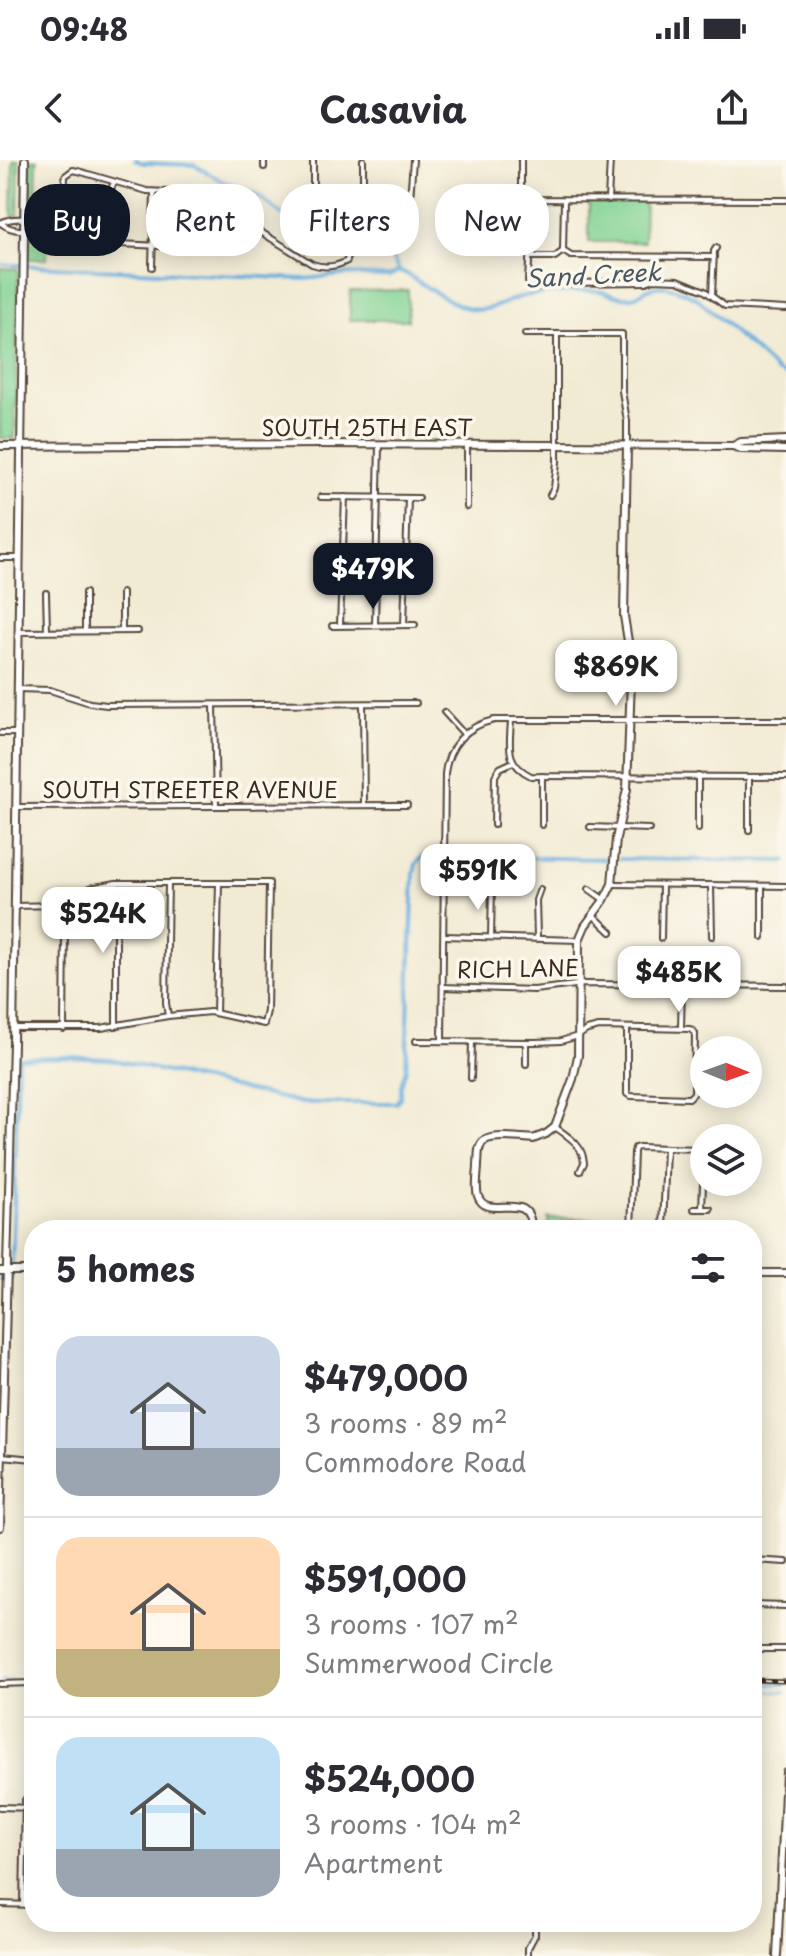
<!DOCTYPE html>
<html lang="en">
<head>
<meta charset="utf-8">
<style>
	body { margin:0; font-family:"Playpen Sans",sans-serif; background:#f7f7f7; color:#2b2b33; height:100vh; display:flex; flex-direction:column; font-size:30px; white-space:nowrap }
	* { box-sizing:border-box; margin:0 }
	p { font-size:26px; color:#7c7c81 }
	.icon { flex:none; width:44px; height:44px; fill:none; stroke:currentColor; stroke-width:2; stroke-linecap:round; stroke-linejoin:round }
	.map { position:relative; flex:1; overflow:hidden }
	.panel { position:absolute; left:24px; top:1060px; width:738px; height:712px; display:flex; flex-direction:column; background:#fff; border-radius:32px; box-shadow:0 4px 20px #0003 }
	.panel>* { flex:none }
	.guide { position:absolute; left:24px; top:24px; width:738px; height:72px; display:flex; gap:16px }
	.needle { width:52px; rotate:91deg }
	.tools { position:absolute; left:690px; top:876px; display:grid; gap:16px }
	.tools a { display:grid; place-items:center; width:72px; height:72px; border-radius:50%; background:#fff; box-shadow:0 4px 20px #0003; font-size:40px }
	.price { position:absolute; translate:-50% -68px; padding:0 18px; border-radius:16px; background:#fff; color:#222; font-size:26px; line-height:52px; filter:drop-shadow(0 2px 4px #0008) }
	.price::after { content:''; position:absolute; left:50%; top:48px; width:24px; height:18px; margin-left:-12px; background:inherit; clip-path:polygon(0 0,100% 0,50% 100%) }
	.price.selected { background:#111827; color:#fff }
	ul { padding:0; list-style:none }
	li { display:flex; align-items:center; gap:24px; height:200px; padding:0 32px }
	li+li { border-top:2px solid #e1e1e2 }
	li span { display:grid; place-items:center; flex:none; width:224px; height:160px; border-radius:24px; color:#555 }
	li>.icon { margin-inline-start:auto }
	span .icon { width:96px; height:96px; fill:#fffc; stroke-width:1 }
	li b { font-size:34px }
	h2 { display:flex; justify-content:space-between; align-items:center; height:96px; padding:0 32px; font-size:34px }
	.pill { padding:0 28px; border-radius:32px; background:#fff; box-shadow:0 4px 20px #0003; font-size:28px; line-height:72px }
	.pill.selected { background:#111827; color:#fff }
	.status { display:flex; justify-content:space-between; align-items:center; height:56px; padding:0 40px; background:#fff; direction:ltr }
	.status svg { height:22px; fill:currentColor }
	header { display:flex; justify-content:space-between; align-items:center; height:104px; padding:0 32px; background:#fff; font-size:36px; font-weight:700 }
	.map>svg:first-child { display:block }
</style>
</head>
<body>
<div class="status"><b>09:48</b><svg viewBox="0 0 49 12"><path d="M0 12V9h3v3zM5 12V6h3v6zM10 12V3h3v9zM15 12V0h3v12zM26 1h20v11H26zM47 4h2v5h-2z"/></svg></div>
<header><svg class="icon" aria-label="back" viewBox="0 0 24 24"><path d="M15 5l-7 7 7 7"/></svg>Casavia<svg class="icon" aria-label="share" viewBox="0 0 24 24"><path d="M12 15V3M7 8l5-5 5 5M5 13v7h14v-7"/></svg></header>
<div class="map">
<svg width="786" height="1796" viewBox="0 0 786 1796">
	<rect width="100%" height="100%" fill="#fbf7ec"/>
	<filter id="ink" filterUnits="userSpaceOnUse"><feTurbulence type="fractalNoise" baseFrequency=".0125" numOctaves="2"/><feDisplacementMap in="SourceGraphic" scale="16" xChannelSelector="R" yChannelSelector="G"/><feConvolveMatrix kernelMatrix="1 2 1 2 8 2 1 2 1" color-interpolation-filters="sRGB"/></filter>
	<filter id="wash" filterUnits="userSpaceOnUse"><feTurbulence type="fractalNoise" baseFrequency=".006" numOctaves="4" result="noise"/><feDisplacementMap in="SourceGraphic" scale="32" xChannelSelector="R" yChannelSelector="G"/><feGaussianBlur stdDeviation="1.8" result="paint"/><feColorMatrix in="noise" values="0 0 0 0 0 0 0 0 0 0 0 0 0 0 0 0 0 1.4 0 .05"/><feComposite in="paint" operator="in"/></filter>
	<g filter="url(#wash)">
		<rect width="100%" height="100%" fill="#f2ebd4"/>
		<g fill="#83d394" stroke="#5f7e59" stroke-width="2">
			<path d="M13 0H19L18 56H12Z"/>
			<path d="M31 0H37L36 43 60 45 58 62 33 59V55L30 54Z"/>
			<path d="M589 40 645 41 644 82H589Z"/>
			<path d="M48 73 47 99H28L29 78H33L34 74Z"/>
			<path d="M0 108 18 109 15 279 0 278Z"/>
			<path d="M408 130V160H350V131Z"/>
			<path d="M548 1058 603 1059V1070H548Z"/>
		</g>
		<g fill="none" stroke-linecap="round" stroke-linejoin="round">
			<g stroke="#68aede" stroke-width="2">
				<path d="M0 104 14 105"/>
				<path d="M1 1521H25"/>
				<path d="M752 1529 786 1532"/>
				<path d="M786 1711V1716"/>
			</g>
			<g stroke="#68aede" stroke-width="4">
				<path d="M135 0 143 3 194 5 226 23 256 34 281 54 318 77 366 86 383 93 393 99 399 111"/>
				<path d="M14 105 305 119 349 114 379 116H389L399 111 405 113C423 124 451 145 471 149 489 153 507 140 524 136 541 133 583 129 599 131 607 132 615 137 623 137 639 139 639 132 651 128 667 123 685 132 698 139L778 212 786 215"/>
				<path d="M451 696 610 699"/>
				<path d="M620 699 786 701"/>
				<path d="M12 1109 18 898 65 897 110 899 303 943H396L401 936V925L406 909 414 714 416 704 422 697 440 696"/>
				<path d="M0 1119H3"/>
				<path d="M11 1119 12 1115"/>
				<path d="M752 1524H786"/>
			</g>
		</g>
	</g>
	<g filter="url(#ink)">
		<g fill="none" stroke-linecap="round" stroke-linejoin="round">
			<defs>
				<g id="street">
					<path d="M264 0V7"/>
					<path d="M313 30V0"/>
					<path d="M521 39V0"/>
					<path d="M608 40 610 0"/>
					<path d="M464 43 475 40 490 39 786 40"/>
					<path d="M362 49 400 67H406L408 65 413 0"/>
					<path d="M0 63C13 56 37 58 50 67"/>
					<path d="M1 63C13 74 36 70 50 68 76 63 96 80 119 84L224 89C238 87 244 79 252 68"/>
					<path d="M64 68 65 16 73 10 78 11 147 31 186 33 232 54 312 104C324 108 336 107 347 101L351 68 362 49 363 41V0"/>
					<path d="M99 78 106 65 109 34 114 22"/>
					<path d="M530 82 528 122 531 127 565 123 646 122 654 119 678 120 705 131 725 146 786 149"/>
					<path d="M563 91 564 40"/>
					<path d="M529 97H555L563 91 571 96 714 97"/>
					<path d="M152 107 154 32"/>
					<path d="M712 135 714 91 716 88"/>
					<path d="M525 174H622V231L627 261V286"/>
					<path d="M550 335 554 328 557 302V174"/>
					<path d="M321 337 419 338"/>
					<path d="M467 347V286"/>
					<path d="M0 398H19"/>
					<path d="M46 433 47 470"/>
					<path d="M122 433V471"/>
					<path d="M340 465 345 337"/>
					<path d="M375 465 379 285"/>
					<path d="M404 465 408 338"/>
					<path d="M332 466 415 465"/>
					<path d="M85 470V433"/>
					<path d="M18 472 138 471"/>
					<path d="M18 529 50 530 90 543 107 545 416 543"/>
					<path d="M363 544 364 645"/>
					<path d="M214 545 216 646"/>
					<path d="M444 552 464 574"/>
					<path d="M511 560C510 585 504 603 531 616L786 617"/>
					<path d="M0 573H17"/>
					<path d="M542 616V665"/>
					<path d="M17 647 407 645"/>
					<path d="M494 665 495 616 500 608 513 602"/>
					<path d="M590 667 649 669"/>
					<path d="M698 669V616"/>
					<path d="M749 670V617"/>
					<path d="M612 724 786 726"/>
					<path d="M711 726 712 776"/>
					<path d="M589 729 603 739"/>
					<path d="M58 745 65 773 64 869"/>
					<path d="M593 755 611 772"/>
					<path d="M444 776 579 780"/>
					<path d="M491 777 492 727"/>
					<path d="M537 777 536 740 540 729"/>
					<path d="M762 777V726"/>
					<path d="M661 778 662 725"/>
					<path d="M443 827 534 830 584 824 786 826"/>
					<path d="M216 853 219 723"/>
					<path d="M168 856 166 843 168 723"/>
					<path d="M116 866V723"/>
					<path d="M14 868H101L168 856 210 852 264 864 267 851 269 723H116L90 728 57 745 14 746"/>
					<path d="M681 868 682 824"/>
					<path d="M416 881 535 882 561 881 578 876 587 870 599 867 690 869 695 873 694 933 689 938 631 936 627 934V868"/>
					<path d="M442 881 445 614C448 586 466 566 494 560H786"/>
					<path d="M526 904V882"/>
					<path d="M471 918 472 882"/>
					<path d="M555 967C569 977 583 985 584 1003L580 1011"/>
					<path d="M694 1049H710"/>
					<path d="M702 1049 704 999"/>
					<path d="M631 1070 634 992 635 988 639 987 699 989 704 994"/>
					<path d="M663 1070 666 988"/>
					<path d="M2 1296 34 1299"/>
					<path d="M752 1400 786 1402"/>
					<path d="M752 1445 786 1446"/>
					<path d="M752 1489H786"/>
					<path d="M0 1524 31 1523"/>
					<path d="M0 1647 34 1648"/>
					<path d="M0 1744 34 1745"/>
					<path d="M23 1744 25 1640 34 1629"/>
					<path d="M528 1796V1788L535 1775V1762"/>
				</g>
				<g id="secondary">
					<path d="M0 286 320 284 733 286 741 289 786 290"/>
					<path d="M733 286 741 282 786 280"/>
					<path d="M531 1070C532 1026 487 1063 478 1036 475 1027 478 1014 478 1005 479 997 477 986 484 981 492 974 522 978 533 979L546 974 555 967 573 919 578 896 579 780 585 766 604 740 612 724 616 679 627 629 631 520 630 494 624 456 627 286"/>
					<path d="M0 1111H34"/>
					<path d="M752 1113H786"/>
					<path d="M0 1367 13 883 25 0"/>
					<path d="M777 1796 786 1612"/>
				</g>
			</defs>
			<use href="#street" stroke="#564739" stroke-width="8"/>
			<use href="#secondary" stroke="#564739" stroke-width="10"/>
			<use href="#street" stroke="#fff" stroke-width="4"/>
			<use href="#secondary" stroke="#fff" stroke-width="6"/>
			<defs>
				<path id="rail" d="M752 1520 786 1521"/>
			</defs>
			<use href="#rail" stroke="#3b2a1e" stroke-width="5"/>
			<use href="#rail" stroke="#fbf7ec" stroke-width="2" stroke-dasharray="6" stroke-linecap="butt"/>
		</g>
	</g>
	<g text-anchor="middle" stroke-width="7" stroke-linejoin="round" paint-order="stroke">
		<g font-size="22" fill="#3b2a1e" stroke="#fbf7ec">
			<text x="367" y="276">SOUTH 25TH EAST</text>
			<text x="190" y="638">SOUTH STREETER AVENUE</text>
			<text transform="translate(518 809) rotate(-1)" y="8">RICH LANE</text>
		</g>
		<g font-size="24" font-style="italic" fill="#4b5861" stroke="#fbf7ec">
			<text transform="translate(593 116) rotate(-3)" y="8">Sand Creek</text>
		</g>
	</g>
</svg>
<div class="tools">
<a><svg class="needle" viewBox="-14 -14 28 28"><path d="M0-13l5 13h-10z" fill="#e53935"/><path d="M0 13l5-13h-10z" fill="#7c7c81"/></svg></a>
<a><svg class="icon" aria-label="layers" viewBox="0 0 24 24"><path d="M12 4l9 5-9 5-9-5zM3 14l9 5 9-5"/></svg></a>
</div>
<b class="price selected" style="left:373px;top:451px">$479K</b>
<b class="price" style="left:616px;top:548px">$869K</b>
<b class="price" style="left:478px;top:752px">$591K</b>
<b class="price" style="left:103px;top:795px">$524K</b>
<b class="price" style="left:679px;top:854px">$485K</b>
<div class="guide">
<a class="pill selected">Buy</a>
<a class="pill">Rent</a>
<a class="pill">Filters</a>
<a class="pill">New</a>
</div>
<section class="panel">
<h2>5 homes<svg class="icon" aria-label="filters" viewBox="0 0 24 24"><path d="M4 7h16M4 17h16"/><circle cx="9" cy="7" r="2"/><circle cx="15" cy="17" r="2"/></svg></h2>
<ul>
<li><span style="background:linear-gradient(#c9d6e8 70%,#9aa5b1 0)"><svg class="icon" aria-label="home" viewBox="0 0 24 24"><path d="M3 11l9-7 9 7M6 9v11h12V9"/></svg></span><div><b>$479,000</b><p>3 rooms · 89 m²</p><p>Commodore Road</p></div></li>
<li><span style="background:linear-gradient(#ffd9b3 70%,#c2b280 0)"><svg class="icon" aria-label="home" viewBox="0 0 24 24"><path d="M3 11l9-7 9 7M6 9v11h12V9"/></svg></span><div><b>$591,000</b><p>3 rooms · 107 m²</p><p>Summerwood Circle</p></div></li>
<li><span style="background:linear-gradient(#bfe0f5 70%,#9aa5b1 0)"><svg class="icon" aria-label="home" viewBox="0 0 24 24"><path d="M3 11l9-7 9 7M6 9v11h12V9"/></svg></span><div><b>$524,000</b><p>3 rooms · 104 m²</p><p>Apartment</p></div></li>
</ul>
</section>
</div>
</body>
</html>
